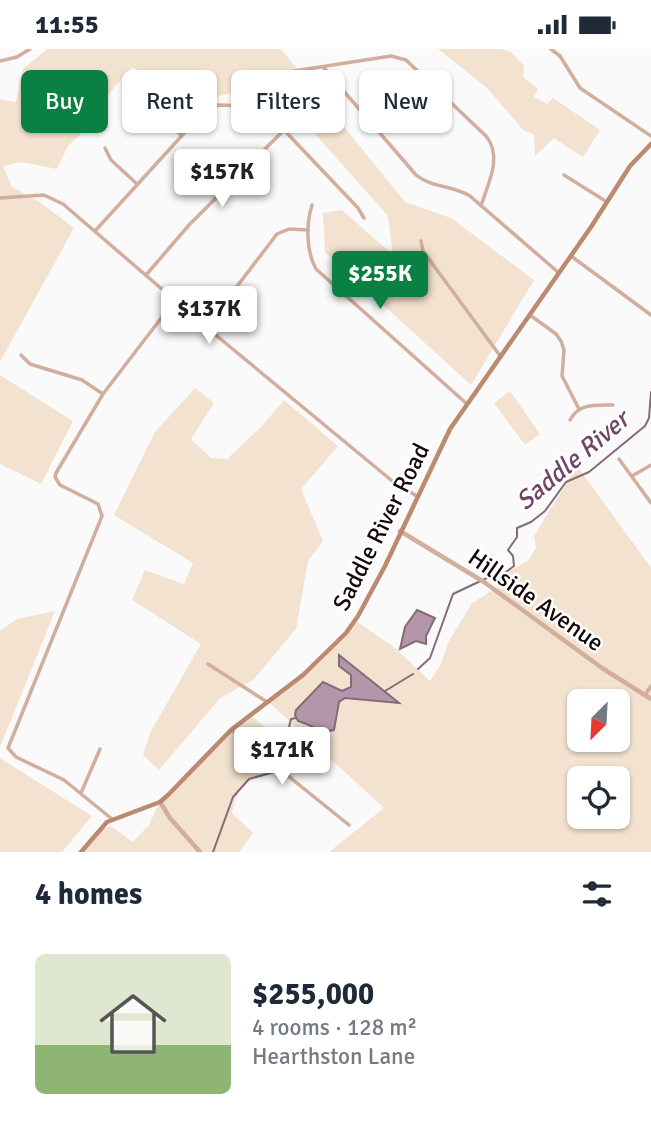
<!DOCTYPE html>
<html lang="en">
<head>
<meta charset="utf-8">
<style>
	body { margin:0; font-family:Signika,sans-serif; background:#f6f6f7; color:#1f2937; height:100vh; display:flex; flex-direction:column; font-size:26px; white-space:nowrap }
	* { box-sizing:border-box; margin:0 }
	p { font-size:23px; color:#747a83 }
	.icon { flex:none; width:38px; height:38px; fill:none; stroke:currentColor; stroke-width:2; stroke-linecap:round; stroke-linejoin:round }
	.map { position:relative; height:803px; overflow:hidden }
	.details { display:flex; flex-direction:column; background:#fff; flex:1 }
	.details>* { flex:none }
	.guide { position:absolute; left:21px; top:21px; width:609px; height:63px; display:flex; gap:14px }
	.needle { width:46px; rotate:204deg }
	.tools { position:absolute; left:567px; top:640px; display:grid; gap:14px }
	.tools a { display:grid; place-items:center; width:63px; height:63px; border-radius:10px; background:#fff; box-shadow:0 2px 5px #0004; font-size:35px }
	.price { position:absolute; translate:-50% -60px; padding:0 16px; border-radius:7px; background:#fff; color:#222; font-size:23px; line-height:46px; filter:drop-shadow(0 2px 4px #0008) }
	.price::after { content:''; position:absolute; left:50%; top:42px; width:21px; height:16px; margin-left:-10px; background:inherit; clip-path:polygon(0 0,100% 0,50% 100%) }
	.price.active { background:#0b8043; color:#fff }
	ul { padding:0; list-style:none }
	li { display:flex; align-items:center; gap:21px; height:175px; padding:0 35px }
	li+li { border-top:2px solid #e0e1e3 }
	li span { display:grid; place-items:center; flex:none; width:196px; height:140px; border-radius:10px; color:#555 }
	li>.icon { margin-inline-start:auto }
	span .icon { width:84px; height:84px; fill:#fffc; stroke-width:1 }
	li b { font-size:30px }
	h2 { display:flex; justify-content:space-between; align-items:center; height:84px; padding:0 35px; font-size:30px }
	.tag { padding:0 24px; border-radius:10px; background:#fff; box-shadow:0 2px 5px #0004; font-size:24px; line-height:63px }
	.tag.active { background:#0b8043; color:#fff }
	.status { display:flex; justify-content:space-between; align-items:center; height:49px; padding:0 35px; background:#fff; direction:ltr }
	.status svg { height:19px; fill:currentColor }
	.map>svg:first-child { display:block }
</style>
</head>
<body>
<div class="status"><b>11:55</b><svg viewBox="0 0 49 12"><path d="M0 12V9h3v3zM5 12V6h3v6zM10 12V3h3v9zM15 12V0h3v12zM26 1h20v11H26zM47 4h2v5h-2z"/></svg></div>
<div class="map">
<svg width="651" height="803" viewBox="0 0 651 803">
	<rect width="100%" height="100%" fill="#fafafa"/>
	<g fill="#f3e2cf" fill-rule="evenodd">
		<path d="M47 0H281L405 153 451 169 534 231 471 336 325 203 323 164 342 161 393 206 388 167 270 34 196 53 132 18 107 47 84 82 68 97 57 120 21 113 3 117 12 138 41 154 74 179 0 313V50L16 53 23 20Z"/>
		<path d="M438 0H502L511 3 524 17 523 28 538 40 534 48 547 55 553 49 600 81 583 108 554 89 535 107 534 85 523 81 487 39Z"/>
		<path d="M0 326 73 372 41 435 0 415Z"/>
		<path d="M195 339 214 354 191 390 211 409 227 410 262 377 284 351 338 397 301 440 323 492 308 512 296 580 253 631 220 649 159 721 143 706 150 684 201 595 132 551 145 521 184 535 193 514 114 466 155 383Z"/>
		<path d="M510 342 540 385 525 396 494 354Z"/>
		<path d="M578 418 651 519V803H329L384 759 270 654 322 611 356 572 395 599 430 632 441 615 449 592 472 554 501 536 507 523 528 512 536 499 534 487 570 428ZM579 653H618V691H579ZM579 730H618V768H579Z"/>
		<path d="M55 562 0 698V582L17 570Z"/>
		<path d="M249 665 262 676 285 687V701L276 722C248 729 238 735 232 764L253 784 239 803H82L98 782 111 777 133 793 149 776 160 752 215 695Z"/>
		<path d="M0 709 92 767 62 803H0Z"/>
	</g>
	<g fill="#b396aa" stroke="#846b79" stroke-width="2">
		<path d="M417 561 435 569 426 587V595L416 592 400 600 405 578Z"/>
		<path d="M339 606 399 654 345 649 339 653 334 681C319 685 311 675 298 672L295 666 296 661 323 633 342 642 351 638V626L339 617Z"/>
	</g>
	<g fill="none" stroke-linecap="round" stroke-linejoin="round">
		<g stroke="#846b79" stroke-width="2">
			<path d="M418 620 430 609 453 545 489 528 498 529 514 517 513 507 508 501 517 488V479L531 473 545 462 566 433 589 423 645 377 649 369 651 343"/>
			<path d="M385 642 413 625"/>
			<path d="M213 803 233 748 249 730 281 721C290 702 285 690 291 670L296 669"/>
		</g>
		<g stroke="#d1ae9e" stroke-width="3.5">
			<path d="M551 0 560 7 580 39 651 87"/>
			<path d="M0 12 17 8 30 0"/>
			<path d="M323 18 416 126C432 139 452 136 470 147L559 224"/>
			<path d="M294 22 391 7 406 11 486 87C503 108 488 134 481 157"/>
			<path d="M129 37 181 86"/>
			<path d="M105 99 111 111 137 135"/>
			<path d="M564 126 607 153"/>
			<path d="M0 149 44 146 63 155 206 278 391 431 418 448"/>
			<path d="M312 156C306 175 306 202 316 220L467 355"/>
			<path d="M95 182 208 58 218 56 253 57 266 62 358 159 364 169"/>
			<path d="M421 192 423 202 501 308"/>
			<path d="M571 207 651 266"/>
			<path d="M146 226 189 176 284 81"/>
			<path d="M530 266 556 285 561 292 564 301 562 327 579 360"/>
			<path d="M206 278 277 185 289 180 308 181"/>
			<path d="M21 306 30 315 82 331 103 345"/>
			<path d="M570 371C579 354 596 356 613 356"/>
			<path d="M619 410 651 454"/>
			<path d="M632 427 651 416"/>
			<path d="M208 615 267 653"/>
			<path d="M645 646 651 637"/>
			<path d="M231 681 349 776"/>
			<path d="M81 744 100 700"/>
			<path d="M112 770 64 731 16 708 8 699 102 467 98 455 60 436 55 428 56 424 103 345 175 251"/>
		</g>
		<g stroke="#d1ae9e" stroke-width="4.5">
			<path d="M400 482 484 533 602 619 651 650"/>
			<path d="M160 753 170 769 200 803"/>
		</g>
		<path stroke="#bc8971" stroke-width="4.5" d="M81 803 107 773 160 753 168 746 231 681 303 626 346 584 358 567 385 517 450 380 591 178 630 117 651 95"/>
	</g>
	<g text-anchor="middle" stroke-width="5" stroke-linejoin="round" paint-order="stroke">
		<g font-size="24" fill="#160808" stroke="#fff">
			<text transform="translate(381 478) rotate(-63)" y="8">Saddle River Road</text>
			<text transform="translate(536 551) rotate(35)" y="8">Hillside Avenue</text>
		</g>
		<g font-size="26" font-style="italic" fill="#6f4464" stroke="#fff">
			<text transform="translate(572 411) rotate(-40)" y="9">Saddle River</text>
		</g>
	</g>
</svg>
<div class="tools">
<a><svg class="needle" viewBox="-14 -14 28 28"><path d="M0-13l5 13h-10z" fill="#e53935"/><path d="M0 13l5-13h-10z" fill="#747a83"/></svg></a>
<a><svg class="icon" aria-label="locate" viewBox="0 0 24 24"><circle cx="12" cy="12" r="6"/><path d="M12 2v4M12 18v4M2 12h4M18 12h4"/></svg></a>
</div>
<b class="price" style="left:222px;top:160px">$157K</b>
<b class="price active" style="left:380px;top:262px">$255K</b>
<b class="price" style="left:209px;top:297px">$137K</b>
<b class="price" style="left:282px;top:738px">$171K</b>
<div class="guide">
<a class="tag active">Buy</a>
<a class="tag">Rent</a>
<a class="tag">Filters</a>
<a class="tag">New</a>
</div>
</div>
<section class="details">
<h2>4 homes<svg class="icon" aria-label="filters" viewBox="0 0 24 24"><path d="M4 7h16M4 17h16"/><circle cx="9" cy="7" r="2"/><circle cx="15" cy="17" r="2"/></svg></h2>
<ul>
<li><span style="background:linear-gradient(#dfe7d0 65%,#8fb573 0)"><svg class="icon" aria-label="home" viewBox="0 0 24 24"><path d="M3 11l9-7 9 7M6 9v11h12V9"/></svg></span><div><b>$255,000</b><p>4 rooms · 128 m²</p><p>Hearthston Lane</p></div></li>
</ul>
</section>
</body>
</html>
